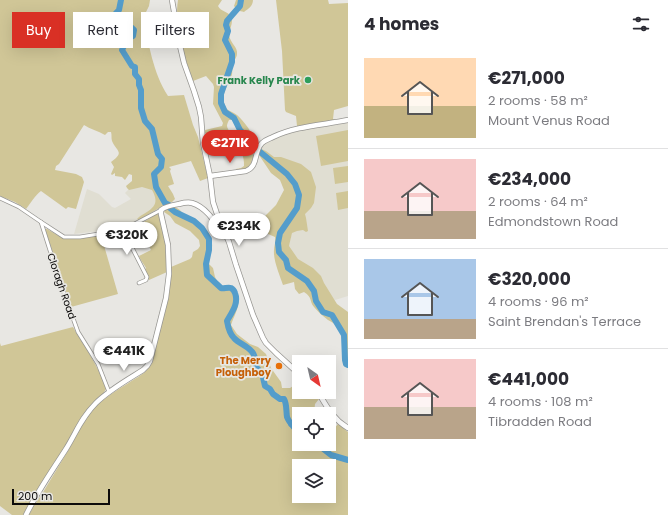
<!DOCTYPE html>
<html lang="en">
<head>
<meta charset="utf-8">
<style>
	body { margin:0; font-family:Poppins,sans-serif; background:#f2f2f3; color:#2b2b33; height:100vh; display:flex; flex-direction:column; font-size:15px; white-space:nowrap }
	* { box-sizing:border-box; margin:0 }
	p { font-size:13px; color:#7c7c81 }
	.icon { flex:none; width:22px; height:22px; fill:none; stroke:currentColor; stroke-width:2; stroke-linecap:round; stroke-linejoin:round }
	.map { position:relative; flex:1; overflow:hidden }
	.sheet { display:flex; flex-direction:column; background:#fff; width:320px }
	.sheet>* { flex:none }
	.guide { position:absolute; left:12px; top:12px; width:276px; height:36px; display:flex; gap:8px }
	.needle { width:26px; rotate:146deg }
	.tools { position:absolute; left:292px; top:355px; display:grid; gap:8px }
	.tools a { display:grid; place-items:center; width:44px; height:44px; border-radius:0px; background:#fff; box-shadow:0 4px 16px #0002; font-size:20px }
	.scale { position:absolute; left:12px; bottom:10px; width:98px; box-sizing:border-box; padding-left:4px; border:2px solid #0c0b0a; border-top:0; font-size:11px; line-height:14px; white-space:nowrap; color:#0c0b0a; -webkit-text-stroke:3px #e8e7e3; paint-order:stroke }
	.price { position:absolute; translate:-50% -34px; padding:0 9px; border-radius:14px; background:#fff; color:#222; font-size:13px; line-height:26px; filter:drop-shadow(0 1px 2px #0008) }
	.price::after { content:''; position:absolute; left:50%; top:24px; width:12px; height:9px; margin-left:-6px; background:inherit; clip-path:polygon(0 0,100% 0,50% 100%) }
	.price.selected { background:#d93025; color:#fff }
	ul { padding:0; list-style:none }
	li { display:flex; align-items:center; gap:12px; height:100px; padding:0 16px }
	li+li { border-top:1px solid #e1e1e2 }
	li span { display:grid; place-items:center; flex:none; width:112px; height:80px; border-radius:0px; color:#555 }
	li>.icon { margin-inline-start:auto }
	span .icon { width:48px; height:48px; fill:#fffc; stroke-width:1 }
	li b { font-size:17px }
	h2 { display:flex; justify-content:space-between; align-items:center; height:48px; padding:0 16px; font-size:17px }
	.pill { padding:0 14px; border-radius:0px; background:#fff; box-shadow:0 4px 16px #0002; font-size:14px; line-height:36px }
	.pill.selected { background:#d93025; color:#fff }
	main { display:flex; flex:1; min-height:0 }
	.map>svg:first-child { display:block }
</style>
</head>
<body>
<main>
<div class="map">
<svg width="348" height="515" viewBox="0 0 348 515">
	<rect width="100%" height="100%" fill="#e8e7e3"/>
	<g fill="#e0ded2">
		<path d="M348 123V296L335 300 314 291 286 260 297 208 266 156 259 151 263 144 267 141 285 134 304 129 328 126Z"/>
		<path d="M145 173 165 203 158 209 139 220 121 227 100 231 74 234 87 189 99 194 112 207 115 208 131 199 125 193Z"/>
	</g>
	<g fill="#d0c697" fill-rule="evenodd">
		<path d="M0 0H150L149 6 143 18C149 44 153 73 168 96L184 95 193 125 198 137 207 174 208 178 200 181 191 161 169 167 171 169 170 171 174 184 168 186 173 194 175 199 172 202 164 205 139 220 137 219 139 217C151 209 161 206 152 190L142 187 129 190 127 188 126 186 132 181V175L129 174 125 180 122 177 115 176V173L112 175 111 174 114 167 111 162C125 152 117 152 112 141 111 138 112 135 111 132H108L105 135C98 131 90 129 84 125L59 164 56 166 55 170 76 174 82 177 84 182 76 209 68 207 66 209 41 191C36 194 30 204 26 209L15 202 0 196Z"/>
		<path d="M178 0H222L218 6C221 12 228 11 231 17 234 23 229 29 229 35 230 43 238 47 237 54 237 58 233 61 232 65 232 69 233 74 231 77 228 86 221 94 224 103 225 111 232 111 237 115 240 117 249 128 250 131V134L247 136 245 135 235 122 232 120H229C228 122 227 124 227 126 228 135 250 144 253 154 254 156 253 158 252 160 250 170 245 169 236 171V169L241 168 244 166C245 148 231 140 218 130L207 133H205V130L222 126 223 123 213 104 214 87 213 84 206 76 193 81C185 59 174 24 178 0Z"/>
		<path d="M236 0H253C253 6 248 9 244 12 239 11 237 10 234 6Z"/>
		<path d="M276 0H328L329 4 348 3V106L334 110 333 119 335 120 318 124 297 126 296 116 286 112 285 110 282 51Z"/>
		<path d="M348 130V161L321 166 316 136Z"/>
		<path d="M261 149 266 151 274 157H281L301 164 311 172 316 187 314 203 311 208 305 214 306 218 308 231 306 232 303 230 297 231 292 233 289 246 298 259 313 268 321 276 324 283 337 304 348 312V367L343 362C342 351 345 334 336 325 334 323 331 322 328 320 323 316 318 312 314 307 309 301 313 298 304 292L299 294 295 289 294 282 283 285C280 276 273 260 274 250 274 246 276 242 275 237L268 234 265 229V216L276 205 284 190 280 180 271 173 259 155Z"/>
		<path d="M348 166V182L335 184 333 168Z"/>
		<path d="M348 191V208L338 210 336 193Z"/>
		<path d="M174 207C181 208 184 217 190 221 193 223 197 224 201 226 208 230 213 240 212 247 211 253 209 256 208 263L213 268 215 277 221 288C224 288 227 286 230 287 234 287 235 290 237 293 241 306 235 313 231 325L237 334 250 344 258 347 266 354 271 368 281 382 282 388H290L299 382V392H315L319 399 315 404 314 414H299V444H329V429L332 431 338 424 348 432V515H29C33 507 37 501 42 494 51 479 60 464 69 449 76 437 81 423 90 412 99 402 115 391 127 384 137 377 146 374 152 363L169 293 171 267 190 259 192 257 193 252 198 249 200 246 199 240 190 231 175 223 170 216 164 212 165 210ZM299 466H329V496H299Z"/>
		<path d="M158 213 165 240 167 272 149 280 144 270 146 268C144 264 141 261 139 256L151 250 139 225Z"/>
		<path d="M45 229H47L64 239H73L101 235 118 294 71 307Z"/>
		<path d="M73 327 77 334 85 346 94 362 105 383 106 389 103 394 88 409 80 419 65 448 23 515H12L0 506V343L1 346Z"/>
	</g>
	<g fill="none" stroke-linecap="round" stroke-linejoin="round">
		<g stroke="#549dcb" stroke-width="6">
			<path d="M121 0 119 10 116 13 134 30 133 36C126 39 125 44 122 50L132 66 135 67V74L139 79V85L141 90V108L145 121 152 129 158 154 162 159 161 167 154 174 156 187 165 203 169 205 170 208 175 212 194 221 202 228 209 239V250L206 264 207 275 221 288C223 289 228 287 231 288 233 289 234 290 235 293 239 303 232 312 227 321 228 327 230 334 234 338 240 345 250 346 254 355 256 359 255 363 256 367L262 373 265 386 270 389 273 394 280 399H284C287 404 286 411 287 417 290 425 297 428 299 436"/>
			<path d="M241 0 240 6 233 14 227 21 226 25 228 31 225 40 232 54V62L221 94V103L225 112 234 118 240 130 247 137"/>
			<path d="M249 139 255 145 259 151 287 174 295 184 299 195 297 208 280 233 278 243 279 252 286 260 288 268 307 281 314 291 316 301 323 312 332 315 344 335 345 360 346 364 348 365"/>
			<path d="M291 424 296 423 299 421"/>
			<path d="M317 444 331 455 348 460"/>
		</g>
		<defs>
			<g id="street">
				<path d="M0 198 19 207 41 222 64 237H80L123 230 161 210"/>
				<path d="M41 222 61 285 78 332 98 364 109 392"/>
				<path d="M123 230 147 277 146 280 139 283"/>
			</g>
			<g id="secondary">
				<path d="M172 0 180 46 184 63 194 91 199 107 201 117 203 143 210 176 213 202 217 214 229 242 236 265 253 315 263 338 266 343 276 353 299 374"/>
				<path d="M210 176 246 171C259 166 253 152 262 143 265 140 269 139 273 137 296 126 323 125 348 120"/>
				<path d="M318 392C327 407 333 419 348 428"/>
				<path d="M26 515C37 492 52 471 66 449 76 433 81 418 96 403 109 390 127 380 143 370L147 366 150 361 166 298 169 274 168 245 161 214V210C166 206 173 205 179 204 183 203 188 202 192 203 206 207 215 222 223 234L226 235"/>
			</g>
		</defs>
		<use href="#street" stroke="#979692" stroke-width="4.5"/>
		<use href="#secondary" stroke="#979692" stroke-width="6"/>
		<use href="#street" stroke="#fff" stroke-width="3"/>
		<use href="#secondary" stroke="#fff" stroke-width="4.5"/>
	</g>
	<circle fill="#2e9e5b" stroke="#e8e7e3" stroke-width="1.5" cx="308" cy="80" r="4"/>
	<circle fill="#e8710a" stroke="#e8e7e3" stroke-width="1.5" cx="279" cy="366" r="4"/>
	<g text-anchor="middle" stroke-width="3.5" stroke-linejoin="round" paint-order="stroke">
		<g font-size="10" font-weight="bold" fill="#27864d" stroke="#e8e7e3" text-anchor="end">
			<text x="300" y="84">Frank Kelly Park</text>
		</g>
		<g font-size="10" fill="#0c0b0a" stroke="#e8e7e3">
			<text transform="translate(62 286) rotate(71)" y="4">Cloragh Road</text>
		</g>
		<g font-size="10" font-weight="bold" fill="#c56008" stroke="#e8e7e3" text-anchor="end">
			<text x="271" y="364">The Merry<tspan x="271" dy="12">Ploughboy</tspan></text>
		</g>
	</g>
</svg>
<div class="tools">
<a><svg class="needle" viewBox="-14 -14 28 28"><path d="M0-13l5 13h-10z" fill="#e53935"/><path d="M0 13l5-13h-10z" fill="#7c7c81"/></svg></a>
<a><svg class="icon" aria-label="locate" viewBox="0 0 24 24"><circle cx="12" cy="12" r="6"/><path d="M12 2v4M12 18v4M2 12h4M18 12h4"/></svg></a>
<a><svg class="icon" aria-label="layers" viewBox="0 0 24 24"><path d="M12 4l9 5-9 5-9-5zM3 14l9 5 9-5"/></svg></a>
</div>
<div class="scale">200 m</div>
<b class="price selected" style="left:230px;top:164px">€271K</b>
<b class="price" style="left:239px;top:247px">€234K</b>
<b class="price" style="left:127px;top:256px">€320K</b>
<b class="price" style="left:124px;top:372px">€441K</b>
<div class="guide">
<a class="pill selected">Buy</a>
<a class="pill">Rent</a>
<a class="pill">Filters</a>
</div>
</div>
<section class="sheet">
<h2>4 homes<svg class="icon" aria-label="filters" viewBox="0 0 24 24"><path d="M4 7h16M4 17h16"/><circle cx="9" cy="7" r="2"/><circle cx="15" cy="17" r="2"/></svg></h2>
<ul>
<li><span style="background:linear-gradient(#ffd9b3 60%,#c2b280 0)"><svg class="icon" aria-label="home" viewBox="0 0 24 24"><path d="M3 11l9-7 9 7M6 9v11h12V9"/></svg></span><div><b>€271,000</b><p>2 rooms · 58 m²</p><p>Mount Venus Road</p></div></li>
<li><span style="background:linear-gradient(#f6c9c9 65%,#b9a48a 0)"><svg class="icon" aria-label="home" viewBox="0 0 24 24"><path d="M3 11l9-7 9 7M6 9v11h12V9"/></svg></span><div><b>€234,000</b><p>2 rooms · 64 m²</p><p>Edmondstown Road</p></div></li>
<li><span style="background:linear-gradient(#a9c7e8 75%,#b9a48a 0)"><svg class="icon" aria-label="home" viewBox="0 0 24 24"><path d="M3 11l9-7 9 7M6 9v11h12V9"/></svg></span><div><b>€320,000</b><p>4 rooms · 96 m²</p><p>Saint Brendan's Terrace</p></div></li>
<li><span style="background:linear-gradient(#f6c9c9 60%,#b9a48a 0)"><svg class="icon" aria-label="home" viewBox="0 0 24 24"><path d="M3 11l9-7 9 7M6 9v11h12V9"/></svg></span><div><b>€441,000</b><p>4 rooms · 108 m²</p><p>Tibradden Road</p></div></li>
</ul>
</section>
</main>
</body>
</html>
